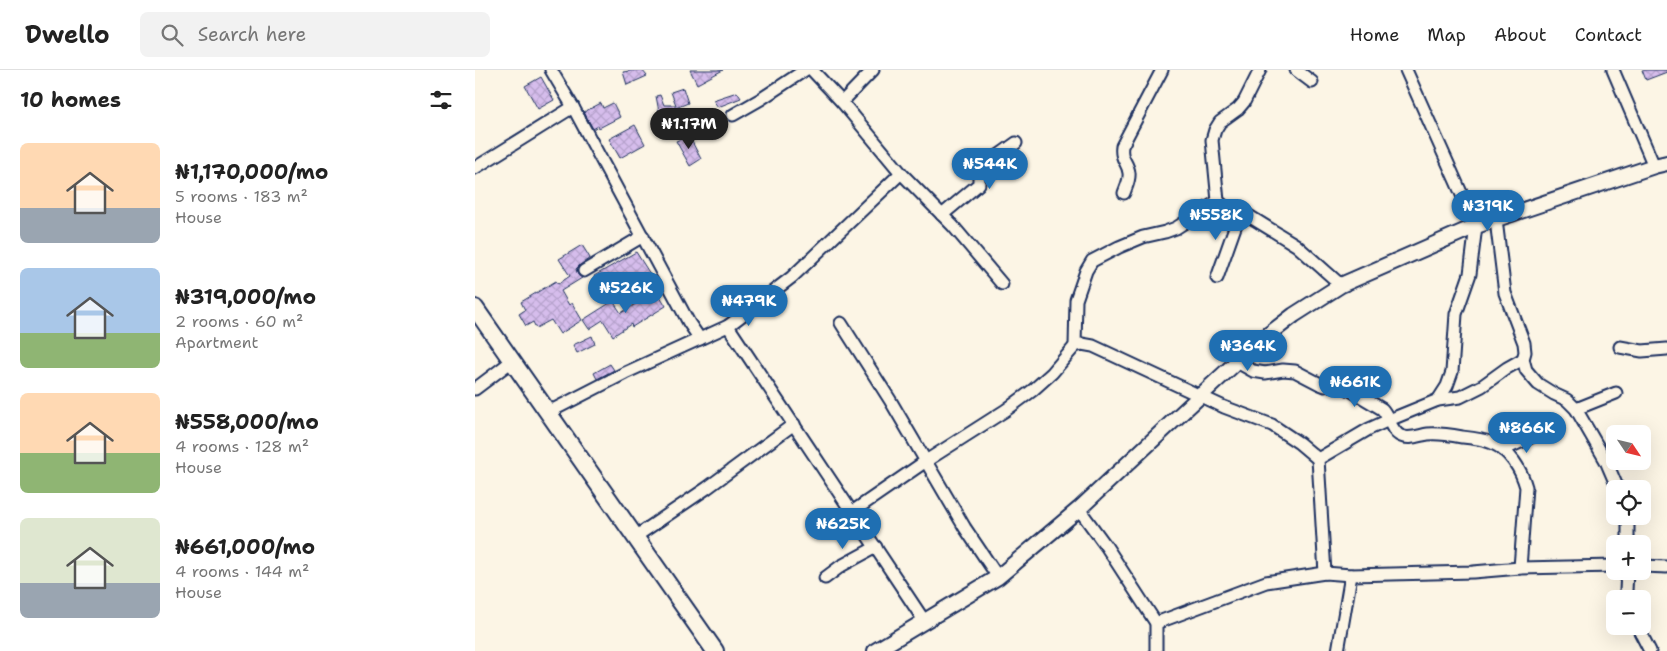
<!DOCTYPE html>
<html lang="en">
<head>
<meta charset="utf-8">
<style>
	body { margin:0; font-family:"Shantell Sans",sans-serif; background:#f2f2f2; color:#222; height:100vh; display:flex; flex-direction:column; font-size:19px; white-space:nowrap }
	* { box-sizing:border-box; margin:0 }
	p { font-size:16px; color:#767676 }
	.icon { flex:none; width:28px; height:28px; fill:none; stroke:currentColor; stroke-width:2; stroke-linecap:round; stroke-linejoin:round }
	.map { position:relative; flex:1; overflow:hidden }
	.drawer { display:flex; flex-direction:column; background:#fff; width:475px }
	.drawer>* { flex:none }
	.needle { width:32px; rotate:125deg }
	.controls { position:absolute; left:1131px; top:355px; display:grid; gap:10px }
	.controls a { display:grid; place-items:center; width:45px; height:45px; border-radius:8px; background:#fff; box-shadow:0 5px 20px #0002; font-size:25px }
	.price { position:absolute; translate:-50% -42px; padding:0 11px; border-radius:18px; background:#1f6fb2; color:#fff; font-size:16px; line-height:32px; filter:drop-shadow(0 1px 2px #0008) }
	.price::after { content:''; position:absolute; left:50%; top:30px; width:15px; height:11px; margin-left:-8px; background:inherit; clip-path:polygon(0 0,100% 0,50% 100%) }
	.price.active { background:#222; color:#fff }
	ul { padding:0; list-style:none }
	li { display:flex; align-items:center; gap:15px; height:125px; padding:0 20px }
	li span { display:grid; place-items:center; flex:none; width:140px; height:100px; border-radius:8px; color:#555 }
	li>.icon { margin-inline-start:auto }
	span .icon { width:60px; height:60px; fill:#fffc; stroke-width:1 }
	li b { font-size:21px }
	h2 { display:flex; justify-content:space-between; align-items:center; height:60px; padding:0 20px; font-size:21px }
	header { display:flex; align-items:center; gap:30px; box-sizing:border-box; height:70px; padding:0 25px; background:#fff; border-bottom:1px solid #e0e0e0 }
	header strong { font-size:24px }
	nav { display:flex; gap:28px; margin-inline-start:auto; font-size:18px }
	.search { width:350px; height:45px; background:#f2f2f2; display:flex; align-items:center; gap:12px; box-sizing:border-box; padding:0 18px; border-radius:8px; color:#767676; font-size:19px }
	main { display:flex; flex:1; min-height:0 }
	.map>svg:first-child { display:block }
</style>
</head>
<body>
<header>
<strong>Dwello</strong>
<div class="search"><svg class="icon" aria-label="search" viewBox="0 0 24 24"><circle cx="10" cy="10" r="6"/><path d="M15 15l6 6"/></svg>Search here</div>
<nav><a>Home</a><a>Map</a><a>About</a><a>Contact</a></nav>
</header>
<main>
<section class="drawer">
<h2>10 homes<svg class="icon" aria-label="filters" viewBox="0 0 24 24"><path d="M4 7h16M4 17h16"/><circle cx="9" cy="7" r="2"/><circle cx="15" cy="17" r="2"/></svg></h2>
<ul>
<li><span style="background:linear-gradient(#ffd9b3 65%,#9aa5b1 0)"><svg class="icon" aria-label="home" viewBox="0 0 24 24"><path d="M3 11l9-7 9 7M6 9v11h12V9"/></svg></span><div><b>₦1,170,000/mo</b><p>5 rooms · 183 m²</p><p>House</p></div></li>
<li><span style="background:linear-gradient(#a9c7e8 65%,#8fb573 0)"><svg class="icon" aria-label="home" viewBox="0 0 24 24"><path d="M3 11l9-7 9 7M6 9v11h12V9"/></svg></span><div><b>₦319,000/mo</b><p>2 rooms · 60 m²</p><p>Apartment</p></div></li>
<li><span style="background:linear-gradient(#ffd9b3 60%,#8fb573 0)"><svg class="icon" aria-label="home" viewBox="0 0 24 24"><path d="M3 11l9-7 9 7M6 9v11h12V9"/></svg></span><div><b>₦558,000/mo</b><p>4 rooms · 128 m²</p><p>House</p></div></li>
<li><span style="background:linear-gradient(#dfe7d0 65%,#9aa5b1 0)"><svg class="icon" aria-label="home" viewBox="0 0 24 24"><path d="M3 11l9-7 9 7M6 9v11h12V9"/></svg></span><div><b>₦661,000/mo</b><p>4 rooms · 144 m²</p><p>House</p></div></li>
</ul>
</section>
<div class="map">
<svg width="1192" height="581" viewBox="0 0 1192 581">
	<defs>
		<pattern id="building-cross-hatch" width="8" height="8" patternUnits="userSpaceOnUse" patternTransform="scale(1.25)"><rect width="8" height="8" fill="#d6bdec"/><path d="M0 0l8 8M0 8l8-8" fill="none" stroke="#b7a3cd"/></pattern>
	</defs>
	<rect width="100%" height="100%" fill="#fcf5e5"/>
	<filter id="ink" filterUnits="userSpaceOnUse"><feTurbulence type="fractalNoise" baseFrequency=".02" numOctaves="2"/><feDisplacementMap in="SourceGraphic" scale="10" xChannelSelector="R" yChannelSelector="G"/><feConvolveMatrix kernelMatrix="1 2 1 2 8 2 1 2 1" color-interpolation-filters="sRGB"/></filter>
	<g filter="url(#ink)">
		<g fill="url(#building-cross-hatch)" stroke="#1b2f5e">
			<path d="M161 0H167L172 6 152 15 148 2Z"/>
			<path d="M215 0H248L222 14Z"/>
			<path d="M1167 0H1192V2L1171 10Z"/>
			<path d="M66 7 79 30 63 39 50 16Z"/>
			<path d="M208 18 213 33 191 42 194 50 182 58 178 51 185 47 181 26 185 25 189 35H201L196 22Z"/>
			<path d="M262 22 266 28 243 37 238 30Z"/>
			<path d="M126 33 128 38 138 33 145 47 124 58 123 56 118 59 109 42Z"/>
			<path d="M160 55 170 74 145 88 134 69Z"/>
			<path d="M214 66 226 89 215 96 201 71Z"/>
			<path d="M107 175 115 188 105 195 101 199 103 205 107 208 86 221 94 235 97 233 107 250 85 264 76 250 61 258 58 252 51 256 44 244 50 240 46 232 81 211 83 214 95 206 84 189Z"/>
			<path d="M161 182 175 204 152 219 151 217 134 230 119 206Z"/>
			<path d="M182 221 191 236 157 257 156 254 138 266 128 250 114 259 108 250 138 231 146 243Z"/>
			<path d="M117 266 120 274 102 283 98 275Z"/>
			<path d="M135 294 139 300 122 309 119 303Z"/>
		</g>
		<g fill="none" stroke-linecap="round" stroke-linejoin="round">
			<defs>
				<g id="minor">
					<path d="M76 0 98 37 214 253 225 269"/>
					<path d="M337 0 367 32 426 103 478 156 527 214"/>
					<path d="M785 0 769 32 763 39 745 52 740 60 737 70 743 131 750 137 774 146 821 175 866 215"/>
					<path d="M821 0 837 12"/>
					<path d="M931 0 1001 156 995 204 981 244 977 302 972 316 963 330"/>
					<path d="M1138 0 1179 96"/>
					<path d="M367 32 398 0"/>
					<path d="M258 45 286 29 330 0"/>
					<path d="M0 98 98 37"/>
					<path d="M649 123C651 117 655 110 654 103 653 92 645 90 647 76L687 0"/>
					<path d="M467 145 504 114V101L506 98 541 73"/>
					<path d="M1021 150 1030 223 1049 273 1050 282 1048 289 1051 300 1063 314 1079 324 1092 330 1101 339 1131 391 1143 419"/>
					<path d="M109 201 168 166"/>
					<path d="M742 208 765 143"/>
					<path d="M366 253 415 330 490 458 523 507"/>
					<path d="M253 256 450 552"/>
					<path d="M600 276 601 230 611 201 617 191 644 177 668 167 690 162 701 158 743 131"/>
					<path d="M1145 277 1167 281 1192 279"/>
					<path d="M762 292 778 301 790 303 808 300 820 301 845 314 850 316 859 313 870 317 907 339C914 346 916 362 926 366 934 370 945 365 953 364 965 363 976 365 987 367 997 368 1008 369 1017 373 1035 381 1046 399 1051 417L1045 498"/>
					<path d="M0 319 37 291"/>
					<path d="M1101 339 1141 323"/>
					<path d="M74 342 150 303 253 256 317 207 426 103"/>
					<path d="M1028 380 1065 363"/>
					<path d="M604 439 631 476 681 553V581"/>
					<path d="M377 442 451 391 531 340 558 320 577 303 600 276 607 274 618 276 749 337 797 355 824 373 843 389"/>
					<path d="M1153 446V474"/>
					<path d="M160 467 232 418 319 354"/>
					<path d="M1168 496 1192 497"/>
					<path d="M1152 501 1151 521 1153 529"/>
					<path d="M850 503 843 389 894 359 914 350 963 330 985 327 1007 316 1032 298 1048 289"/>
					<path d="M350 508 366 496 401 477"/>
					<path d="M681 553 791 512 850 503 876 505 998 502 1045 498 1140 496"/>
					<path d="M1162 556 1175 581"/>
					<path d="M863 581 876 505"/>
				</g>
				<path id="tertiary" d="M400 581 523 507 604 439 725 326 780 275 819 245 866 215 1001 156 1179 96 1192 93"/>
				<path id="secondary" d="M0 238 240 581"/>
			</defs>
			<use href="#minor" stroke="#1b2f5e" stroke-width="15"/>
			<use href="#tertiary" stroke="#1b2f5e" stroke-width="18"/>
			<use href="#secondary" stroke="#1b2f5e" stroke-width="20"/>
			<use href="#minor" stroke="#fcf5e5" stroke-width="11"/>
			<use href="#tertiary" stroke="#fcf5e5" stroke-width="14"/>
			<use href="#secondary" stroke="#fcf5e5" stroke-width="16"/>
		</g>
	</g>
</svg>
<div class="controls">
<a><svg class="needle" viewBox="-14 -14 28 28"><path d="M0-13l5 13h-10z" fill="#e53935"/><path d="M0 13l5-13h-10z" fill="#767676"/></svg></a>
<a><svg class="icon" aria-label="locate" viewBox="0 0 24 24"><circle cx="12" cy="12" r="6"/><path d="M12 2v4M12 18v4M2 12h4M18 12h4"/></svg></a>
<a>+</a>
<a>−</a>
</div>
<b class="price active" style="left:214px;top:80px">₦1.17M</b>
<b class="price" style="left:515px;top:120px">₦544K</b>
<b class="price" style="left:1013px;top:162px">₦319K</b>
<b class="price" style="left:741px;top:171px">₦558K</b>
<b class="price" style="left:151px;top:244px">₦526K</b>
<b class="price" style="left:274px;top:257px">₦479K</b>
<b class="price" style="left:773px;top:302px">₦364K</b>
<b class="price" style="left:880px;top:338px">₦661K</b>
<b class="price" style="left:1052px;top:384px">₦866K</b>
<b class="price" style="left:368px;top:480px">₦625K</b>
</div>
</main>
</body>
</html>
